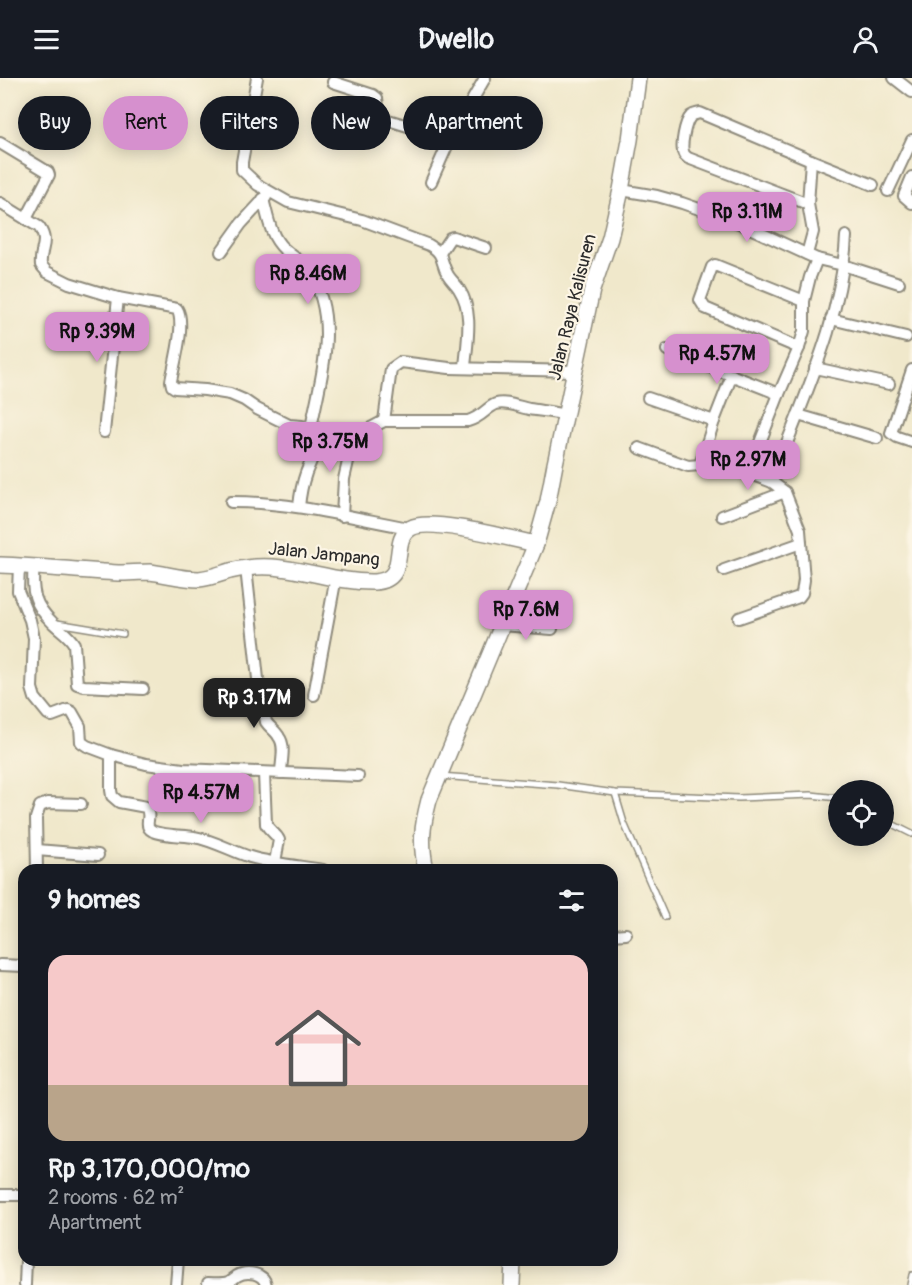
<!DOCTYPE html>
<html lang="en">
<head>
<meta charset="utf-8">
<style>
	body { margin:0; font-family:Pangolin,sans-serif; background:#242831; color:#f1f3f6; height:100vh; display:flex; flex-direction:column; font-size:22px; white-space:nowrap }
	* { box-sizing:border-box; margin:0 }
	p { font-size:20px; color:#9ea1a6 }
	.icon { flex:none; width:33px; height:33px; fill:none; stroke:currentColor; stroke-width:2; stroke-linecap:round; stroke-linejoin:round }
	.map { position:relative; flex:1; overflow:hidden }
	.details { position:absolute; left:18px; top:786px; width:600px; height:402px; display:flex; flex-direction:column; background:#171b24; border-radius:18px; box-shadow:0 3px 15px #0003 }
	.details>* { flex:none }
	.hud { position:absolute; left:18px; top:18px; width:600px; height:54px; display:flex; gap:12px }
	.tools { position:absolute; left:828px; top:702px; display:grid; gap:12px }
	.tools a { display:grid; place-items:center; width:66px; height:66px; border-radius:50%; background:#171b24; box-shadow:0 3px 15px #0003; font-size:30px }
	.price { position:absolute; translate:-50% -51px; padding:0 14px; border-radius:12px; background:#d690ce; color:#111; font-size:20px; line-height:39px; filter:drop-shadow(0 2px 3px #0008) }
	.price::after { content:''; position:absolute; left:50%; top:36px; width:18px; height:14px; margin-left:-9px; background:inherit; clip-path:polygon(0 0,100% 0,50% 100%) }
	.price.current { background:#222; color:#fff }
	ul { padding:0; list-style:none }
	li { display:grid; align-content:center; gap:12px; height:318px; padding:0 30px }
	li span { display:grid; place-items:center; height:186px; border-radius:18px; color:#555 }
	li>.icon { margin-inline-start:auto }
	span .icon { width:108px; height:108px; fill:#fffc; stroke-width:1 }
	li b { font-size:26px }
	h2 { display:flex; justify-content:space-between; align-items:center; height:72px; padding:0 30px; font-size:26px }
	.pill { padding:0 21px; border-radius:27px; background:#171b24; box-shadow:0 3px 15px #0003; font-size:21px; line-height:54px }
	.pill.current { background:#d690ce; color:#111 }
	header { display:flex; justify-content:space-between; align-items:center; height:78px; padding:0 30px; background:#171b24; font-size:27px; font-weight:700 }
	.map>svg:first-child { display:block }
</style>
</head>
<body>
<header><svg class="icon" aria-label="menu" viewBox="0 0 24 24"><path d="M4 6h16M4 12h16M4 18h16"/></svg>Dwello<svg class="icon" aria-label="person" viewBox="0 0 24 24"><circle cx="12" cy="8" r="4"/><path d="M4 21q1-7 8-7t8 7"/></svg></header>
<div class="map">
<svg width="912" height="1207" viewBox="0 0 912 1207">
	<rect width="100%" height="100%" fill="#fcf5e5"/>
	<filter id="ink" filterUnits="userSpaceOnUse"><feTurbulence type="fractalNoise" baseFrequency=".0167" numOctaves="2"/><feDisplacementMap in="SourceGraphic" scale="12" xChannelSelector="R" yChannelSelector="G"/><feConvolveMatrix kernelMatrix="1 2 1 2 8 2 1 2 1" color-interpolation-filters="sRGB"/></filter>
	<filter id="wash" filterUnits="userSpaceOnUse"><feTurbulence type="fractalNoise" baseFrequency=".008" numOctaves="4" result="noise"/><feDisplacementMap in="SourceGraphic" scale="24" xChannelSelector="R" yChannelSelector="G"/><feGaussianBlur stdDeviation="1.35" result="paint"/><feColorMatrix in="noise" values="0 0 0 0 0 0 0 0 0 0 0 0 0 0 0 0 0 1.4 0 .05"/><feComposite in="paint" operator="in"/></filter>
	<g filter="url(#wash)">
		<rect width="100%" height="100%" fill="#f0e8cb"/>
	</g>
	<g filter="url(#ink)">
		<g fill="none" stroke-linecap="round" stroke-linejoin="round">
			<defs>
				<g id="lane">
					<path d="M57 545 123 556"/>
					<path d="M440 698 558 707 615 715 739 720 811 717 838 720"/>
					<path d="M615 715 624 745 665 839"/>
					<path d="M884 742 912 756"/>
					<path d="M910 1207 912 1197"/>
				</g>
				<g id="street">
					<path d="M257 0 242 84V92L258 107 288 124 362 142 429 167C446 177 439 182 448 197 451 202 456 206 459 211 474 234 467 264 465 289"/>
					<path d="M894 0 912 14"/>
					<path d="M333 4 373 17 377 20C379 30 375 35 385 41L440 58 451 59 485 0"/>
					<path d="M0 65 48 94 49 97 26 141"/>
					<path d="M912 99 904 118 912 125"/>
					<path d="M431 104 451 59"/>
					<path d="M621 112 657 118 682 125 739 145 817 181 843 187 899 205"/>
					<path d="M888 113 912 62"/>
					<path d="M263 121C268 139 270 158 284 171 293 179 302 183 309 193 340 241 321 298 311 350"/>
					<path d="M0 125 39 149C50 165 39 171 41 187L47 194 69 205 118 220 177 231C186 245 174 286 171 303L172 308 175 310 205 312 230 316 244 322 257 331 289 347 302 348 337 356 354 357 367 352 384 343H468C482 339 486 330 496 326 507 323 518 329 529 331 541 333 554 334 566 337"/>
					<path d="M808 126 688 80C686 78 685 78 684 76 680 69 685 44 691 38 694 36 696 36 700 35L811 82 873 107"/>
					<path d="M221 174 241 146 266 119"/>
					<path d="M440 175 450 160 453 159 486 170"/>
					<path d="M807 176 813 154 808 126 811 82"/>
					<path d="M831 241 906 259"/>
					<path d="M799 270 705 230 700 222 712 189 715 187 804 223"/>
					<path d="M667 272 779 316"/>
					<path d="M815 290 889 306"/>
					<path d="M912 292 891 355 897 359 912 364"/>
					<path d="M648 320 714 343"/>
					<path d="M798 337 877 360"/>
					<path d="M384 343 391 291 401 284 449 290 575 293"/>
					<path d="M104 354 118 220"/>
					<path d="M639 370 688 388 700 387 748 395 779 316 799 270 804 253V223L810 199 817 181"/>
					<path d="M700 387 714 343 732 297"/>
					<path d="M748 395 772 404"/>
					<path d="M231 424C291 424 350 439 409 450"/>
					<path d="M299 429C300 418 302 406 306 395 312 380 318 369 321 353"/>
					<path d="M342 438 344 401 354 357"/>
					<path d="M722 438 785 414"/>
					<path d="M19 487 18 513 30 542 34 560 32 610 35 620 48 636 52 638 68 632 72 634 80 648 81 664 87 668 111 677 146 686 183 691 358 698"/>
					<path d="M34 488C31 513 34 527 53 545 60 552 69 557 74 566L77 606 84 608 143 611"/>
					<path d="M246 490 258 601 266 644C270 650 276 653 279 659 286 668 281 684 281 695"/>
					<path d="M724 492 801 465"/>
					<path d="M739 540 799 519 802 515 804 502 800 452 785 414 772 404C801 324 842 244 846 158"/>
					<path d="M502 547 552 551"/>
					<path d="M314 617 336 499"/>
					<path d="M111 677V712L112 718 119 724 146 729C152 737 145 745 149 750 154 758 184 757 194 759 213 762 231 773 250 779 274 786 299 788 323 792"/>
					<path d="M264 695 266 746C270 754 276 755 279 762L275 784"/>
					<path d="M37 772 98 777"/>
					<path d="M37 792 36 740 40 728 48 725 81 726"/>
					<path d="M612 857 626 856"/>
					<path d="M0 887 24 888"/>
					<path d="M0 1117H24"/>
					<path d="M208 1205C215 1205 223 1206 229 1204 230 1203 236 1199 237 1198 247 1192 264 1195 266 1207"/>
					<path d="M25 1207 26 1182"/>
					<path d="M176 1207 178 1182"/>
				</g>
				<g id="secondary">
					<path d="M0 487C39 488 79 493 118 495 129 495 139 494 150 494 166 496 183 501 199 501 210 500 220 496 230 493 243 490 258 488 271 489 305 491 340 505 374 504 412 502 388 462 411 450 430 439 512 461 536 466"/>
					<path d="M426 792C420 764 422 749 429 722L536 466 548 423 555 386 592 212 610 160 621 112 630 62 638 0"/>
					<path d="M512 1207 513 1182"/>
				</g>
			</defs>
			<use href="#lane" stroke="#8e8a7b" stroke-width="8"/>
			<use href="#street" stroke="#8e8a7b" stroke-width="14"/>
			<use href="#secondary" stroke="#8e8a7b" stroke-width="18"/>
			<use href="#lane" stroke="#fff" stroke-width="5"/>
			<use href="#street" stroke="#fff" stroke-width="10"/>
			<use href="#secondary" stroke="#fff" stroke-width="15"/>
		</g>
	</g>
	<g text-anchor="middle" stroke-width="4.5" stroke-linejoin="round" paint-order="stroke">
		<g font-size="18" fill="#2b2b2b" stroke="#fcf5e5">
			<text transform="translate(572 229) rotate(-76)" y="6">Jalan Raya Kalisuren</text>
			<text transform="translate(324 476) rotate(6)" y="6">Jalan Jampang</text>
		</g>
	</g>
</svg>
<div class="tools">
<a><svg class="icon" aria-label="locate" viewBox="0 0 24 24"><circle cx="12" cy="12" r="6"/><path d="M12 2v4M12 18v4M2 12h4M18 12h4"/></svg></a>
</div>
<b class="price" style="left:747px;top:165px">Rp 3.11M</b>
<b class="price" style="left:308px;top:227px">Rp 8.46M</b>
<b class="price" style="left:97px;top:285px">Rp 9.39M</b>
<b class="price" style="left:717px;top:307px">Rp 4.57M</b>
<b class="price" style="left:330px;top:395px">Rp 3.75M</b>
<b class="price" style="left:748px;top:413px">Rp 2.97M</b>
<b class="price" style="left:526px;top:563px">Rp 7.6M</b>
<b class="price current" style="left:254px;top:651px">Rp 3.17M</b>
<b class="price" style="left:201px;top:746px">Rp 4.57M</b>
<div class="hud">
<a class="pill">Buy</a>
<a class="pill current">Rent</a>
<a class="pill">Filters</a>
<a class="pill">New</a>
<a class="pill">Apartment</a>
</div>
<section class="details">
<h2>9 homes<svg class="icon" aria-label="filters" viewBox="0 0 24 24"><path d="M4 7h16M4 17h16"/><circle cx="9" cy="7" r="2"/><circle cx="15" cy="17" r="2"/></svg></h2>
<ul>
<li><span style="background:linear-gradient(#f6c9c9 70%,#b9a48a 0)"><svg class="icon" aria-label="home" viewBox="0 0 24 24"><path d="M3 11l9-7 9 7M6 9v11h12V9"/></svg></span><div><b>Rp 3,170,000/mo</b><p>2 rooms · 62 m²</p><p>Apartment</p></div></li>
</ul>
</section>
</div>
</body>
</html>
